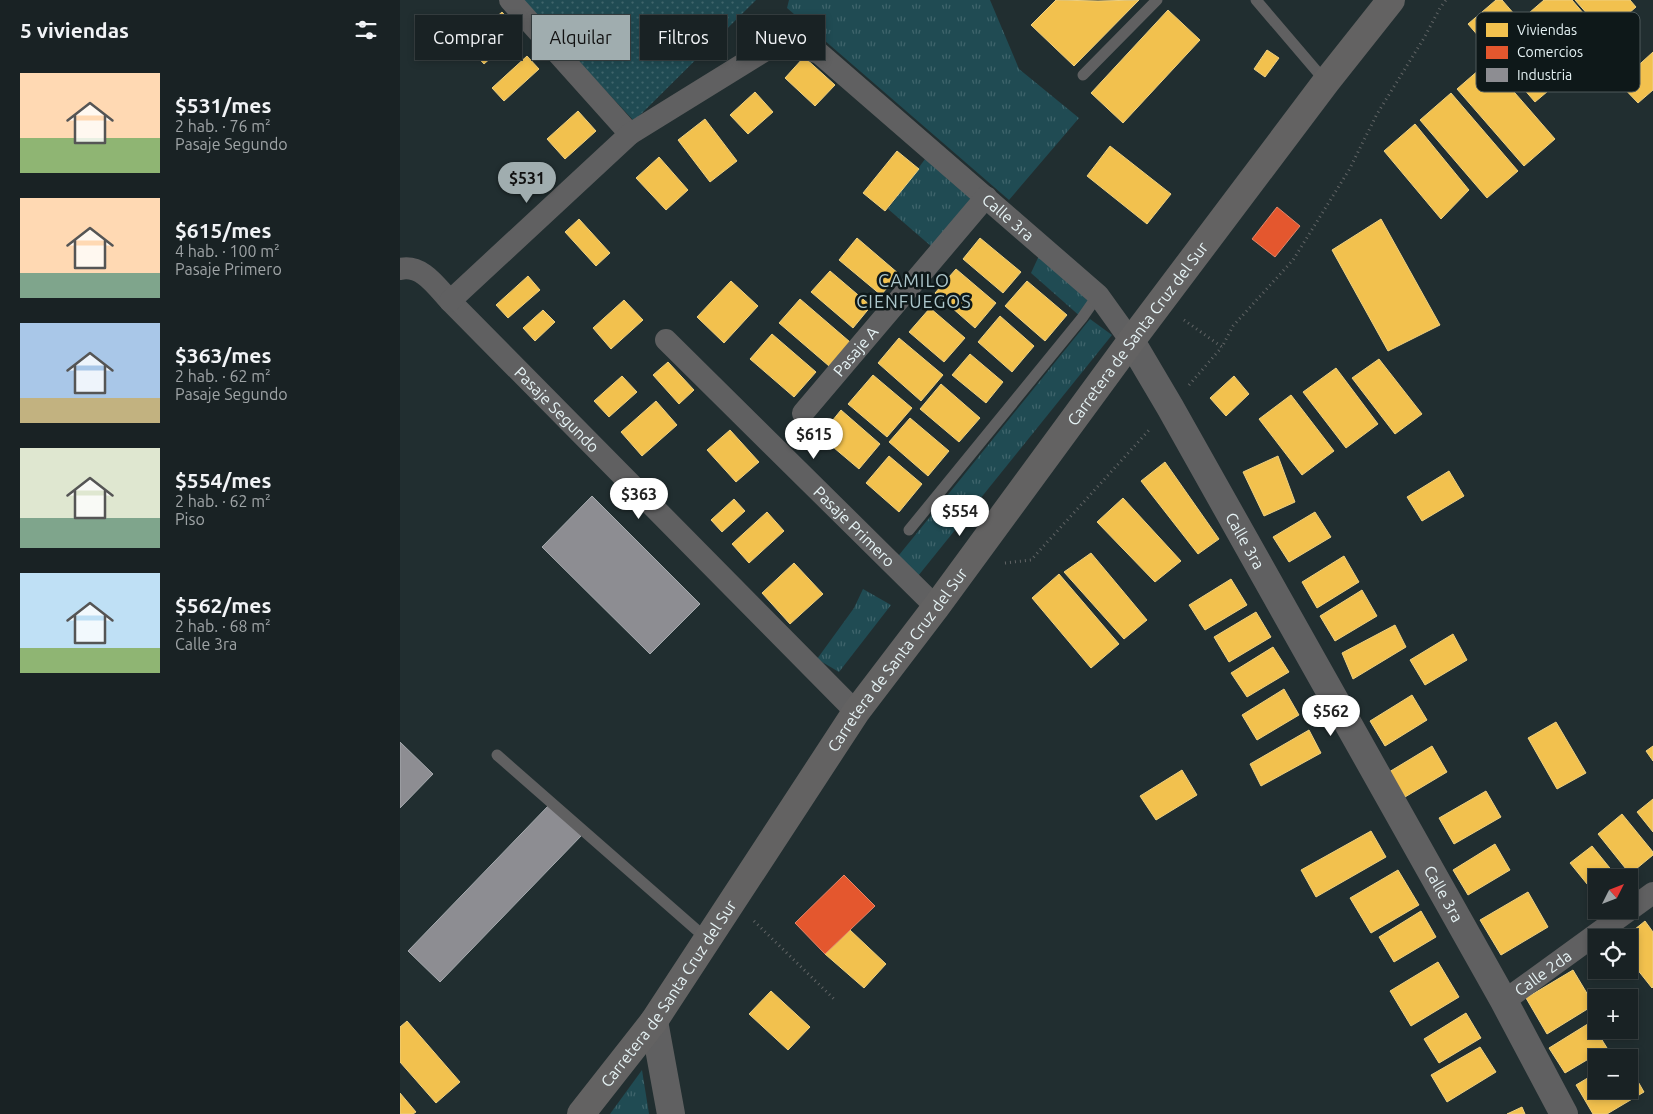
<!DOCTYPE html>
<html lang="es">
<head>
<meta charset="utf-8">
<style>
	body { margin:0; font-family:Ubuntu,sans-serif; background:#222a2c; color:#f1f3f6; height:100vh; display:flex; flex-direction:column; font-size:19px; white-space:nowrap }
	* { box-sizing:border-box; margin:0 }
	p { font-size:16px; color:#9fa4a6 }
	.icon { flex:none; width:28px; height:28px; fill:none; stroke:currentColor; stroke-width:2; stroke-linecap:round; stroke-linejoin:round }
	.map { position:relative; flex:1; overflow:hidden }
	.details { display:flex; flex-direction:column; background:#192224; width:400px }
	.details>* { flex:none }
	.banner { position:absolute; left:15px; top:15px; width:475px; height:45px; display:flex; gap:10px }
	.needle { width:32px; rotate:48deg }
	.fabs { position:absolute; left:1188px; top:869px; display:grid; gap:10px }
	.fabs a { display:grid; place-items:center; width:50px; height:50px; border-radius:0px; background:#192224; box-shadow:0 2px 8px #0003,0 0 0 1px #373f41; font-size:25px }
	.price { position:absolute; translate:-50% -42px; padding:0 11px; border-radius:18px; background:#fff; color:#222; font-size:16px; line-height:32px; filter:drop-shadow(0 1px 2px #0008) }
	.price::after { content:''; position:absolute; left:50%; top:30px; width:15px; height:11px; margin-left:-8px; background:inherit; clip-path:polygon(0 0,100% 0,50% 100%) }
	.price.selected { background:#a0adaf; color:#111 }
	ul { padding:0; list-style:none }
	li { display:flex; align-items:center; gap:15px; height:125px; padding:0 20px }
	li span { display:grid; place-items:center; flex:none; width:140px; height:100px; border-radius:0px; color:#555 }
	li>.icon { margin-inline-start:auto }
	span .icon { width:60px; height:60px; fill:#fffc; stroke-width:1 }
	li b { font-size:21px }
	h2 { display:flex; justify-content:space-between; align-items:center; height:60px; padding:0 20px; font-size:21px }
	.chip { padding:0 18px; border-radius:0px; background:#192224; box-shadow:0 2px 8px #0003,0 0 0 1px #373f41; font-size:18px; line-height:45px }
	.chip.selected { background:#a0adaf; color:#111 }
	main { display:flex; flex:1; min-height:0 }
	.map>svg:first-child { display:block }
</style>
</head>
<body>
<main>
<section class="details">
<h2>5 viviendas<svg class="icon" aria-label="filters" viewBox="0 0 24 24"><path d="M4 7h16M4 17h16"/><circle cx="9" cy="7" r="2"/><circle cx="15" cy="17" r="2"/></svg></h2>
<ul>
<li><span style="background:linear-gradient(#ffd9b3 65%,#8fb573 0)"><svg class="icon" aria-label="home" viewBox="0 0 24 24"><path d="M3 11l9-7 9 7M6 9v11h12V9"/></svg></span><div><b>$531/mes</b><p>2 hab. · 76 m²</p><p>Pasaje Segundo</p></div></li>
<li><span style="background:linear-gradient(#ffd9b3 75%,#7fa58c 0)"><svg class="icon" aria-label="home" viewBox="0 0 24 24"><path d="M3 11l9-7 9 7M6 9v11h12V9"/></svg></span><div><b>$615/mes</b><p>4 hab. · 100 m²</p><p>Pasaje Primero</p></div></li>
<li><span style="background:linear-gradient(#a9c7e8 75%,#c2b280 0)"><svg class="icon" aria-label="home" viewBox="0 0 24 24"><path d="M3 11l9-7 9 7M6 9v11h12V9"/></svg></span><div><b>$363/mes</b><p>2 hab. · 62 m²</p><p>Pasaje Segundo</p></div></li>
<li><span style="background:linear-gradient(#dfe7d0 70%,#7fa58c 0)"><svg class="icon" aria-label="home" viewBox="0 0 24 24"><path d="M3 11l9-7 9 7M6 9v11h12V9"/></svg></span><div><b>$554/mes</b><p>2 hab. · 62 m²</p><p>Piso</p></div></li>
<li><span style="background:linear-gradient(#bfe0f5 75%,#8fb573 0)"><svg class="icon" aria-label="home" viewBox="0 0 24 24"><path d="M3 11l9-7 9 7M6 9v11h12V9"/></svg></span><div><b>$562/mes</b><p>2 hab. · 68 m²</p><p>Calle 3ra</p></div></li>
</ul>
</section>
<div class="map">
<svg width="1253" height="1114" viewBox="0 0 1253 1114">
	<defs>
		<pattern id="grass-tufts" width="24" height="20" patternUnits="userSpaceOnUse" patternTransform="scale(1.25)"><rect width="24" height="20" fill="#204b53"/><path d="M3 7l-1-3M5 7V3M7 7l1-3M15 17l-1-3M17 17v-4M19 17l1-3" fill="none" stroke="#40656c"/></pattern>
		<pattern id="garden-dots" width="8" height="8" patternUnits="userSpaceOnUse" patternTransform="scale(1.25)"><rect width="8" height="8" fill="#204b53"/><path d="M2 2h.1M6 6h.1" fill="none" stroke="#40656c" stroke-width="1.8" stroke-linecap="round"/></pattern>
	</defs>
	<rect width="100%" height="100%" fill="#212e30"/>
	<g fill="url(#grass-tufts)">
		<path d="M389 0H590L619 69 679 118 609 200 387 8Z"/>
		<path d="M531 151 586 197 539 253 488 209Z"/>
		<path d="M643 247 698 295 682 318 631 273Z"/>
		<path d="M690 319 712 335 514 581 495 560Z"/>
		<path d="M463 589 491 605 439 672 417 659 454 608Z"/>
		<path d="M242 1070 249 1114H210Z"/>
	</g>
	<path fill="url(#garden-dots)" d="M121 0H356L234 121Z"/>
	<g fill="#f2c14e" stroke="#eed080">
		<path d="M656 0 698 1 739 0 674 66 631 25Z"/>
		<path d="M1096 0H1102L1167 75 1135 102 1068 24Z"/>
		<path d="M1144 0H1172L1227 64 1196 91 1129 13Z"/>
		<path d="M1175 0H1230L1236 7 1205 34Z"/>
		<path d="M768 10 800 40 723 123 691 93Z"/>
		<path d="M102 12 120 32 84 64 66 44Z"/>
		<path d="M867 50 879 58 865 77 854 69Z"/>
		<path d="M1253 52V90L1238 103 1219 83Z"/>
		<path d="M127 56 139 69 104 101 92 88Z"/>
		<path d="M404 57 435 85 415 106 385 78Z"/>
		<path d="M1088 62 1155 139 1124 166 1057 89Z"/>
		<path d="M355 92 373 112 348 134 330 115Z"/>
		<path d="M1051 93 1118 171 1087 198 1020 120Z"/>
		<path d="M178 111 196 131 165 159 147 139Z"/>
		<path d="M305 119 337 161 310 182 278 140Z"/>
		<path d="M1015 124 1069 190 1041 219 984 151Z"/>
		<path d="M710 146 771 194 747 224 687 176Z"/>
		<path d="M497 151 519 169 485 211 463 193Z"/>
		<path d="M259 157 288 190 266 210 236 178Z"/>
		<path d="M179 219 210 253 196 266 165 232Z"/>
		<path d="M981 219 1040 325 988 351 932 250Z"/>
		<path d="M457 238 499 274 481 295 439 260Z"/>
		<path d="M580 238 621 272 603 293 563 259Z"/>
		<path d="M556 269 596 303 575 328 535 293Z"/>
		<path d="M430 271 471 306 453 328 411 292Z"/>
		<path d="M128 276 140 290 108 318 96 305Z"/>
		<path d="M331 281 358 306 324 343 297 317Z"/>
		<path d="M627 281 667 315 645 341 605 306Z"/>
		<path d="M400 299 450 342 429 366 379 323Z"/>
		<path d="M224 300 243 320 211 349 193 328Z"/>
		<path d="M530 308 565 338 544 362 509 332Z"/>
		<path d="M143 310 155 322 135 341 123 328Z"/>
		<path d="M600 316 634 346 612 372 578 342Z"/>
		<path d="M372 334 416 372 394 397 350 359Z"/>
		<path d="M499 338 543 375 521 401 478 363Z"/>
		<path d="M570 354 603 382 586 403 552 375Z"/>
		<path d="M979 359 1022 414 995 434 952 378Z"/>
		<path d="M268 362 294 390 279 404 253 375Z"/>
		<path d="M936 368 978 424 946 448 903 392Z"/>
		<path d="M473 375 512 408 487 437 448 404Z"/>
		<path d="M222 376 237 392 209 417 194 401Z"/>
		<path d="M834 376 849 394 826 416 810 398Z"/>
		<path d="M541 384 580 418 559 442 520 409Z"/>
		<path d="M891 395 934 451 902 475 859 419Z"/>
		<path d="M256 401 277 425 242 456 221 432Z"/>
		<path d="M441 410 480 444 459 469 420 436Z"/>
		<path d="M510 418 549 451 528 476 489 442Z"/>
		<path d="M330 430 359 462 336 482 307 450Z"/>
		<path d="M489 456 522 484 499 512 466 483Z"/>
		<path d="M878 456 895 502 864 516 843 472Z"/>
		<path d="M765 462 819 539 798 554 741 481Z"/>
		<path d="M1049 471 1064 496 1022 521 1007 497Z"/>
		<path d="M723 498 781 561 755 582 697 522Z"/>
		<path d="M334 499 345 511 322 532 311 520Z"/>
		<path d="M367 512 384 531 349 563 332 544Z"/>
		<path d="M915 512 931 537 889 562 873 537Z"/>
		<path d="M691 553 747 620 724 639 664 572Z"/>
		<path d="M944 556 959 582 917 608 902 582Z"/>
		<path d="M394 563 423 594 390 624 362 593Z"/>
		<path d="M659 574 719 644 691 668 632 598Z"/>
		<path d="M831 579 847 605 805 630 789 605Z"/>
		<path d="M962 590 977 616 935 641 920 616Z"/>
		<path d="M856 612 871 637 829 662 814 637Z"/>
		<path d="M995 625 1006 647 953 679 942 653Z"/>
		<path d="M1053 634 1067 660 1025 685 1010 660Z"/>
		<path d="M873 647 889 672 847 697 831 673Z"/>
		<path d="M884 689 899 715 857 740 842 715Z"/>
		<path d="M1012 695 1027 720 985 746 970 721Z"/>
		<path d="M1156 722 1186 773 1157 789 1128 738Z"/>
		<path d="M909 730 921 753 861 786 850 764Z"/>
		<path d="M1032 746 1047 772 1005 797 989 772Z"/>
		<path d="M1253 746V761L1246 751Z"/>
		<path d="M782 770 797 795 756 820 740 796Z"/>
		<path d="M1086 791 1101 817 1054 844 1039 818Z"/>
		<path d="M1253 799V832L1237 812Z"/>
		<path d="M1222 814 1253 852V855L1230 874 1198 834Z"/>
		<path d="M971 831 986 857 916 897 901 870Z"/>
		<path d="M1095 844 1110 870 1068 895 1053 870Z"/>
		<path d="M1192 846 1218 878H1196V895L1170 863Z"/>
		<path d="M998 870 1019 905 971 933 950 898Z"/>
		<path d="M1128 892 1148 927 1101 955 1080 920Z"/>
		<path d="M1021 911 1036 937 994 962 979 937Z"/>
		<path d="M1245 921 1253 932V987L1252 988 1229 959V938H1224Z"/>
		<path d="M450 930 486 964 464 988 425 954Z"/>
		<path d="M1038 962 1059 997 1011 1026 990 991Z"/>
		<path d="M1173 970 1194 1005 1147 1034 1126 998Z"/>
		<path d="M371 991 410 1027 388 1050 349 1014Z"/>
		<path d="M1066 1013 1081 1038 1039 1063 1024 1039Z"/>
		<path d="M7 1021 60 1082 36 1103 0 1062V1027Z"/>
		<path d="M1191 1022 1207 1048 1165 1073 1149 1048Z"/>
		<path d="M1080 1047 1096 1072 1047 1102 1031 1075Z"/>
		<path d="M1229 1066 1244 1092 1207 1114H1193L1176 1085 1196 1073V1090H1229Z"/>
		<path d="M0 1093 16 1112 13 1114H0Z"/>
		<path d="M1122 1107 1125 1114H1107Z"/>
	</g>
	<g fill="#e4572e" stroke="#e48669">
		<path d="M877 207 900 226 875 257 852 239Z"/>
		<path d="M444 875 475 906 425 954 395 923Z"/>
	</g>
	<g fill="#8d8d92" stroke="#a7abaf">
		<path d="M192 496 300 604 250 654 142 547Z"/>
		<path d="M0 742 33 774 0 808Z"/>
		<path d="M150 804 182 835 40 982 8 951Z"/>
	</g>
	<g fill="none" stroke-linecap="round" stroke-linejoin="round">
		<g stroke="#626566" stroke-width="3" stroke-dasharray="1 4" stroke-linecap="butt">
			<path d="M784 320 822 347 833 326 893 260 949 170 977 114 1024 38 1040 8 1046 0"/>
			<path d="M789 385 822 347"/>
			<path d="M605 563 631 560 750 429"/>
			<path d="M354 921 436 1001"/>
		</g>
		<g stroke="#606061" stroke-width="11">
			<path d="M856 0 926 82"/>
			<path d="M683 75 757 0"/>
			<path d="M509 530 682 318 698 295"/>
			<path d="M97 755 307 939"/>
		</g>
		<g stroke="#606061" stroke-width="22">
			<path d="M110 0 230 134"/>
			<path id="s1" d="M0 269C22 264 36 286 50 301L456 712"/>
			<path id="s2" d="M50 301 230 134 382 40 419 53 698 295 731 341"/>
			<path id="s3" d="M266 340 536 607"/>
			<path id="s4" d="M403 413 586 197"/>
			<path id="s5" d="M1104 1001 1253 893"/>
		</g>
		<g stroke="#606061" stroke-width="28">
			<path id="s6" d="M731 341 770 407 1104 1001 1164 1114"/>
			<path d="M254 1021 271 1114"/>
		</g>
		<path stroke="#636262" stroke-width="28" id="s7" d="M181 1114 254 1021 456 712 536 607 731 341 926 82 991 0"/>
	</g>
	<g text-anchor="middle" stroke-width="5" stroke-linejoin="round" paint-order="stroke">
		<g font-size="16" fill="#e5f2f4" stroke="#0e1819">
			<text dy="6" stroke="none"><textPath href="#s2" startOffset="714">Calle 3ra</textPath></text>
			<text dy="6" stroke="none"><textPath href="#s7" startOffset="959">Carretera de Santa Cruz del Sur</textPath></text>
			<text dy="6" stroke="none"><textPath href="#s4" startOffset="81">Pasaje A</textPath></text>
			<text dy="6" stroke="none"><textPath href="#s1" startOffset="215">Pasaje Segundo</textPath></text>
			<text dy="6" stroke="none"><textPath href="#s3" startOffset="265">Pasaje Primero</textPath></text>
			<text dy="6" stroke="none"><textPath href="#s6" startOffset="230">Calle 3ra</textPath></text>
			<text dy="6" stroke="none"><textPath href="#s7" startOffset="554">Carretera de Santa Cruz del Sur</textPath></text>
			<text dy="6" stroke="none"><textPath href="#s6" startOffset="635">Calle 3ra</textPath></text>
			<text dy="6" stroke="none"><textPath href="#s5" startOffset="48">Calle 2da</textPath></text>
			<text dy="6" stroke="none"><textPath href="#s7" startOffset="149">Carretera de Santa Cruz del Sur</textPath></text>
		</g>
		<g font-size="18" letter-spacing="1" fill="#acc6cb" stroke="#0e1819">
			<text x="514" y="287">CAMILO<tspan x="514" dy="21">CIENFUEGOS</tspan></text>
		</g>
	</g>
	<rect x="1076" y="12" width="164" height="80" rx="8" fill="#0e1819" stroke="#4e595b" stroke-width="1"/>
	<rect x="1086" y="23" width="22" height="14" fill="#f2c14e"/>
	<rect x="1086" y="46" width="22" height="13" fill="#e4572e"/>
	<rect x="1086" y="68" width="22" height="14" fill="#8d8d92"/>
	<g font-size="14" fill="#e5f2f4">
		<text x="1117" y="35">Viviendas</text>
		<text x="1117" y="57">Comercios</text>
		<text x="1117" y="80">Industria</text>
	</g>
</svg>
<div class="fabs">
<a><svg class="needle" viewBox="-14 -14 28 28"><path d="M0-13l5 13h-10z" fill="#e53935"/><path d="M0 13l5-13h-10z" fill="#9fa4a6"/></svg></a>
<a><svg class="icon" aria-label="locate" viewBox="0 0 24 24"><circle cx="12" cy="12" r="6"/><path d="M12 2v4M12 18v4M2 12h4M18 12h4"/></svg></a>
<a>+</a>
<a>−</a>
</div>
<b class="price selected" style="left:127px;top:204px">$531</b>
<b class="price" style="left:414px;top:460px">$615</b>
<b class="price" style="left:239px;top:520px">$363</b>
<b class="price" style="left:560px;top:537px">$554</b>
<b class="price" style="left:931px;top:737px">$562</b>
<div class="banner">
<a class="chip">Comprar</a>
<a class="chip selected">Alquilar</a>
<a class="chip">Filtros</a>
<a class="chip">Nuevo</a>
</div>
</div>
</main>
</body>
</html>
